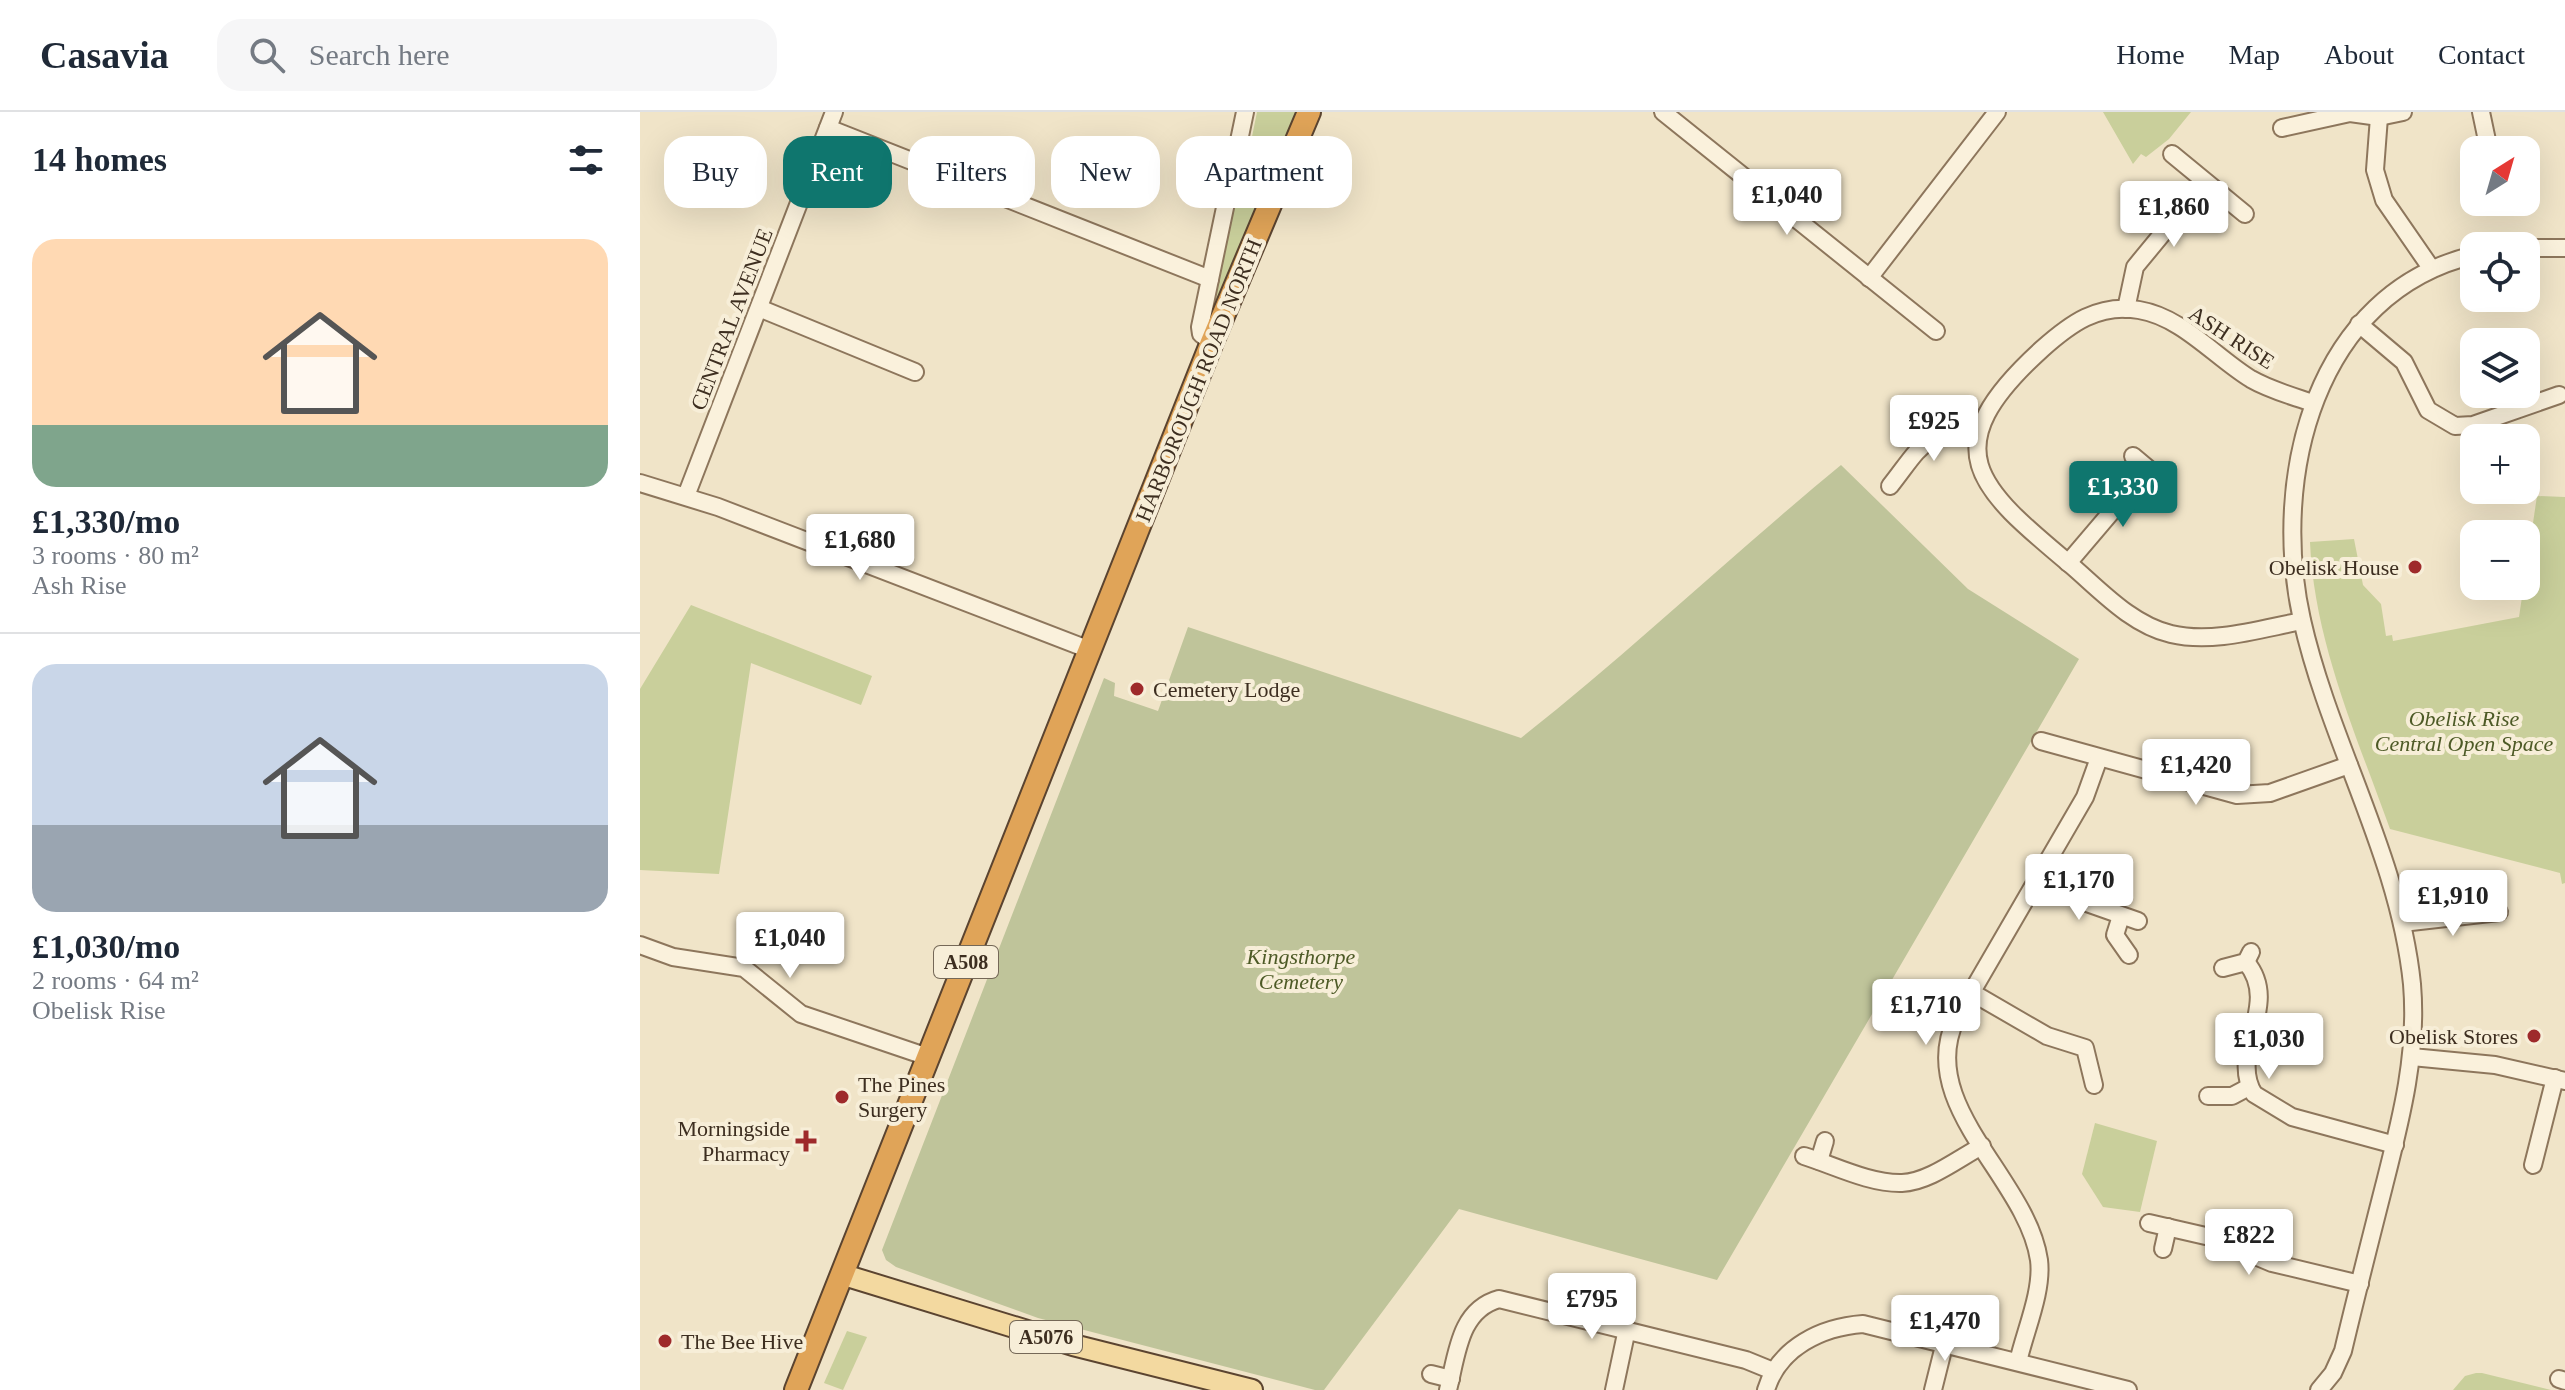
<!DOCTYPE html>
<html lang="en">
<head>
<meta charset="utf-8">
<style>
	body { margin:0; font-family:Georgia,serif; background:#f6f6f7; color:#1f2937; height:100vh; display:flex; flex-direction:column; font-size:30px; white-space:nowrap }
	* { box-sizing:border-box; margin:0 }
	p { font-size:26px; color:#747a83 }
	.icon { flex:none; width:44px; height:44px; fill:none; stroke:currentColor; stroke-width:2; stroke-linecap:round; stroke-linejoin:round }
	.map { position:relative; flex:1; overflow:hidden }
	.drawer { display:flex; flex-direction:column; background:#fff; width:640px }
	.drawer>* { flex:none }
	.banner { position:absolute; left:24px; top:24px; width:760px; height:72px; display:flex; gap:16px }
	.needle { width:52px; rotate:37deg }
	.buttons { position:absolute; left:1820px; top:24px; display:grid; gap:16px }
	.buttons a { display:grid; place-items:center; width:80px; height:80px; border-radius:16px; background:#fff; box-shadow:0 8px 32px #0002; font-size:40px }
	.price { position:absolute; translate:-50% -68px; padding:0 18px; border-radius:8px; background:#fff; color:#222; font-size:26px; line-height:52px; filter:drop-shadow(0 2px 4px #0008) }
	.price::after { content:''; position:absolute; left:50%; top:48px; width:24px; height:18px; margin-left:-12px; background:inherit; clip-path:polygon(0 0,100% 0,50% 100%) }
	.price.current { background:#0f766e; color:#fff }
	ul { padding:0; list-style:none }
	li { display:grid; align-content:center; gap:16px; height:424px; padding:0 32px }
	li+li { border-top:2px solid #e0e1e3 }
	li span { display:grid; place-items:center; height:248px; border-radius:24px; color:#555 }
	li>.icon { margin-inline-start:auto }
	span .icon { width:144px; height:144px; fill:#fffc; stroke-width:1 }
	li b { font-size:34px }
	h2 { display:flex; justify-content:space-between; align-items:center; height:96px; padding:0 32px; font-size:34px }
	.pill { padding:0 28px; border-radius:24px; background:#fff; box-shadow:0 8px 32px #0002; font-size:28px; line-height:72px }
	.pill.current { background:#0f766e; color:#fff }
	header { display:flex; align-items:center; gap:48px; box-sizing:border-box; height:112px; padding:0 40px; background:#fff; border-bottom:2px solid #e0e1e3 }
	header strong { font-size:38px }
	nav { display:flex; gap:44px; margin-inline-start:auto; font-size:28px }
	.search { width:560px; height:72px; background:#f6f6f7; display:flex; align-items:center; gap:20px; box-sizing:border-box; padding:0 28px; border-radius:24px; color:#747a83; font-size:30px }
	main { display:flex; flex:1; min-height:0 }
	.map>svg:first-child { display:block }
</style>
</head>
<body>
<header>
<strong>Casavia</strong>
<div class="search"><svg class="icon" aria-label="search" viewBox="0 0 24 24"><circle cx="10" cy="10" r="6"/><path d="M15 15l6 6"/></svg>Search here</div>
<nav><a>Home</a><a>Map</a><a>About</a><a>Contact</a></nav>
</header>
<main>
<section class="drawer">
<h2>14 homes<svg class="icon" aria-label="filters" viewBox="0 0 24 24"><path d="M4 7h16M4 17h16"/><circle cx="9" cy="7" r="2"/><circle cx="15" cy="17" r="2"/></svg></h2>
<ul>
<li><span style="background:linear-gradient(#ffd9b3 75%,#7fa58c 0)"><svg class="icon" aria-label="home" viewBox="0 0 24 24"><path d="M3 11l9-7 9 7M6 9v11h12V9"/></svg></span><div><b>£1,330/mo</b><p>3 rooms · 80 m²</p><p>Ash Rise</p></div></li>
<li><span style="background:linear-gradient(#c9d6e8 65%,#9aa5b1 0)"><svg class="icon" aria-label="home" viewBox="0 0 24 24"><path d="M3 11l9-7 9 7M6 9v11h12V9"/></svg></span><div><b>£1,030/mo</b><p>2 rooms · 64 m²</p><p>Obelisk Rise</p></div></li>
</ul>
</section>
<div class="map">
<svg width="1925" height="1278" viewBox="0 0 1925 1278">
	<rect width="100%" height="100%" fill="#f0e4c8"/>
	<g fill="#c9cf9b">
		<path d="M617 0H658L573 201 596 75 603 69Z"/>
		<path d="M1463 0H1551L1529 27 1506 45 1501 42 1493 52Z"/>
		<path d="M1897 384 1925 385V771L1922 772 1920 761 1750 717C1717 625 1674 529 1670 430L1714 427 1723 473 1741 492 1746 524 1752 523 1753 529 1879 505Z"/>
		<path d="M51 493 232 564 221 593 111 551 79 762 0 758V577Z"/>
		<path d="M1455 1011 1517 1029 1500 1100 1463 1095 1442 1062Z"/>
		<path d="M207 1219 227 1225 203 1278 184 1271Z"/>
		<path d="M1836 1261H1842L1911 1278H1813L1825 1264Z"/>
	</g>
	<path fill="#bfc49a" d="M1201 353 1328 477 1439 547 1077 1168 819 1097 684 1278H675L398 1206 256 1155 246 1148 242 1138 464 566 475 571 474 584 518 599 548 515 881 626C991 539 1093 442 1201 353Z"/>
	<g fill="none" stroke-linecap="round" stroke-linejoin="round">
		<defs>
			<g id="minor">
				<path d="M1023 0 1296 219"/>
				<path d="M1841 0 1849 38"/>
				<path d="M1739 5 1735 58 1744 88 1791 156"/>
				<path d="M188 16 570 167"/>
				<path d="M1642 16 1710 1 1739 5 1763 0"/>
				<path d="M1532 42 1605 102"/>
				<path d="M1886 136H1925"/>
				<path d="M1229 166 1357 0"/>
				<path d="M119 196 275 260"/>
				<path d="M1486 197 1495 155 1565 70"/>
				<path d="M1719 212 1764 250 1788 298 1815 314 1833 313 1919 283"/>
				<path d="M572 230 561 222 560 215 605 0"/>
				<path d="M1493 344 1524 370"/>
				<path d="M0 371 78 395 450 538"/>
				<path d="M1250 374C1281 335 1283 318 1337 324"/>
				<path d="M46 384 194 0"/>
				<path d="M1428 451 1508 357"/>
				<path d="M1662 509C1620 517 1573 532 1531 522 1492 513 1461 479 1432 454 1336 374 1292 337 1402 237 1430 212 1458 191 1499 198 1542 205 1575 245 1611 267 1630 278 1652 284 1673 291"/>
				<path d="M1401 629 1597 683 1630 681 1709 653"/>
				<path d="M1398 766 1444 790 1498 809"/>
				<path d="M1481 804 1475 823 1489 843"/>
				<path d="M1762 811 1859 800"/>
				<path d="M0 833 33 845 104 856 161 902 288 945"/>
				<path d="M1606 850C1642 893 1588 940 1614 982L1652 1005 1755 1033"/>
				<path d="M1583 856 1606 850 1611 840"/>
				<path d="M1331 880 1407 924 1445 936 1454 973"/>
				<path d="M1772 945 1855 953 1925 969"/>
				<path d="M1568 984H1592L1609 975"/>
				<path d="M1164 1044C1193 1053 1230 1072 1262 1071 1289 1070 1319 1046 1342 1034"/>
				<path d="M1179 1049 1185 1029"/>
				<path d="M1893 1053 1915 966"/>
				<path d="M1509 1111 1570 1125 1632 1151 1720 1172"/>
				<path d="M1523 1137 1528 1115"/>
				<path d="M1378 1250C1385 1219 1403 1179 1399 1148 1387 1066 1275 993 1316 907L1445 685 1459 646"/>
				<path d="M791 1262 811 1267"/>
				<path d="M1919 1267 1925 1269"/>
				<path d="M808 1278C817 1243 819 1198 859 1187L1106 1248 1133 1259"/>
				<path d="M974 1278 987 1217"/>
				<path d="M1126 1278C1139 1235 1182 1215 1223 1212L1488 1278"/>
				<path d="M1293 1278 1305 1230"/>
				<path d="M1679 1278 1693 1261 1703 1239C1716 1184 1730 1129 1744 1074 1761 1007 1778 942 1772 872 1759 744 1690 632 1662 508 1630 365 1675 181 1834 143"/>
			</g>
			<path id="major" d="M204 1163 433 1233 612 1278"/>
			<path id="highway" d="M156 1278 572 230 669 0"/>
		</defs>
		<use href="#minor" stroke="#8d765c" stroke-width="20"/>
		<use href="#major" stroke="#5b4430" stroke-width="24"/>
		<use href="#highway" stroke="#5b4430" stroke-width="26"/>
		<use href="#minor" stroke="#faf1dc" stroke-width="16"/>
		<use href="#major" stroke="#f3d9a0" stroke-width="20"/>
		<use href="#highway" stroke="#e0a458" stroke-width="22"/>
	</g>
	<g fill="#9e2a2b" stroke="#f7eed8" stroke-width="3">
		<circle cx="1775" cy="455" r="8"/>
		<circle cx="497" cy="577" r="8"/>
		<circle cx="1894" cy="924" r="8"/>
		<circle cx="202" cy="985" r="8"/>
		<path d="M162 1017h8v8h8v8h-8v8h-8v-8h-8v-8h8z"/>
		<circle cx="25" cy="1229" r="8"/>
	</g>
	<g text-anchor="middle" stroke-width="8" stroke-linejoin="round" paint-order="stroke">
		<g fill="#f7eed8" stroke="#756857" stroke-width="2">
			<rect x="294" y="834" width="64" height="32" rx="6"/>
			<rect x="370" y="1209" width="72" height="32" rx="6"/>
		</g>
		<g font-size="20" font-weight="bold" fill="#3d2e20">
			<text x="326" y="857">A508</text>
			<text x="406" y="1232">A5076</text>
		</g>
		<g font-size="22" fill="#3d2e20" stroke="#f7eed8">
			<text transform="translate(91 207) rotate(-69)" y="8">CENTRAL AVENUE</text>
			<text transform="translate(1592 225) rotate(33)" y="8">ASH RISE</text>
			<text transform="translate(558 268) rotate(-68)" y="8">HARBOROUGH ROAD NORTH</text>
		</g>
		<g font-size="22" fill="#3d2e20" stroke="#f7eed8" text-anchor="end">
			<text x="1759" y="463">Obelisk House</text>
			<text x="513" y="585" text-anchor="start">Cemetery Lodge</text>
			<text x="1878" y="932">Obelisk Stores</text>
			<text x="218" y="980" text-anchor="start">The Pines<tspan x="218" dy="25">Surgery</tspan></text>
			<text x="150" y="1024">Morningside<tspan x="150" dy="25">Pharmacy</tspan></text>
			<text x="41" y="1237" text-anchor="start">The Bee Hive</text>
		</g>
		<g font-size="22" font-style="italic" fill="#4d5a26" stroke="#f7eed8">
			<text x="1824" y="614">Obelisk Rise<tspan x="1824" dy="25">Central Open Space</tspan></text>
			<text x="661" y="852">Kingsthorpe<tspan x="661" dy="25">Cemetery</tspan></text>
		</g>
	</g>
</svg>
<div class="buttons">
<a><svg class="needle" viewBox="-14 -14 28 28"><path d="M0-13l5 13h-10z" fill="#e53935"/><path d="M0 13l5-13h-10z" fill="#747a83"/></svg></a>
<a><svg class="icon" aria-label="locate" viewBox="0 0 24 24"><circle cx="12" cy="12" r="6"/><path d="M12 2v4M12 18v4M2 12h4M18 12h4"/></svg></a>
<a><svg class="icon" aria-label="layers" viewBox="0 0 24 24"><path d="M12 4l9 5-9 5-9-5zM3 14l9 5 9-5"/></svg></a>
<a>+</a>
<a>−</a>
</div>
<b class="price" style="left:1147px;top:125px">£1,040</b>
<b class="price" style="left:1534px;top:137px">£1,860</b>
<b class="price" style="left:1294px;top:351px">£925</b>
<b class="price current" style="left:1483px;top:417px">£1,330</b>
<b class="price" style="left:220px;top:470px">£1,680</b>
<b class="price" style="left:1556px;top:695px">£1,420</b>
<b class="price" style="left:1439px;top:810px">£1,170</b>
<b class="price" style="left:1813px;top:826px">£1,910</b>
<b class="price" style="left:150px;top:868px">£1,040</b>
<b class="price" style="left:1286px;top:935px">£1,710</b>
<b class="price" style="left:1629px;top:969px">£1,030</b>
<b class="price" style="left:1609px;top:1165px">£822</b>
<b class="price" style="left:952px;top:1229px">£795</b>
<b class="price" style="left:1305px;top:1251px">£1,470</b>
<div class="banner">
<a class="pill">Buy</a>
<a class="pill current">Rent</a>
<a class="pill">Filters</a>
<a class="pill">New</a>
<a class="pill">Apartment</a>
</div>
</div>
</main>
</body>
</html>
